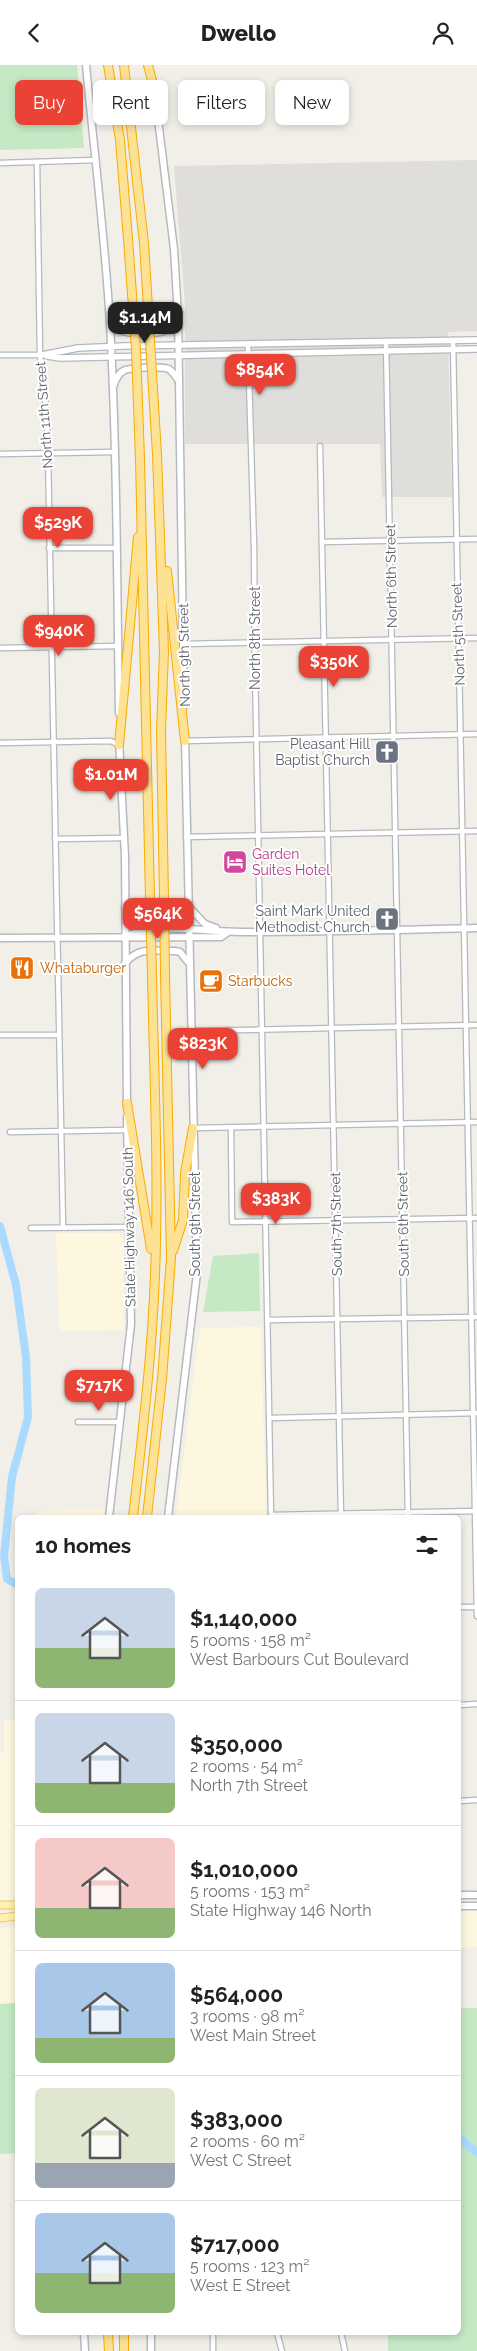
<!DOCTYPE html>
<html lang="en">
<head>
<meta charset="utf-8">
<style>
	body { margin:0; font-family:Raleway,sans-serif; background:#f6f6f6; color:#222; height:100vh; display:flex; flex-direction:column; font-size:19px; white-space:nowrap }
	* { box-sizing:border-box; margin:0 }
	p { font-size:16px; color:#767676 }
	.icon { flex:none; width:28px; height:28px; fill:none; stroke:currentColor; stroke-width:2; stroke-linecap:round; stroke-linejoin:round }
	.map { position:relative; flex:1; overflow:hidden }
	.panel { position:absolute; left:15px; top:1450px; width:446px; height:820px; display:flex; flex-direction:column; background:#fff; border-radius:8px; box-shadow:0 2px 8px #0003 }
	.panel>* { flex:none }
	.hud { position:absolute; left:15px; top:15px; width:448px; height:45px; display:flex; gap:10px }
	.price { position:absolute; translate:-50% -42px; padding:0 11px; border-radius:10px; background:#ea4335; color:#fff; font-size:16px; line-height:32px; filter:drop-shadow(0 1px 2px #0008) }
	.price::after { content:''; position:absolute; left:50%; top:30px; width:15px; height:11px; margin-left:-8px; background:inherit; clip-path:polygon(0 0,100% 0,50% 100%) }
	.price.on { background:#222; color:#fff }
	ul { padding:0; list-style:none }
	li { display:flex; align-items:center; gap:15px; height:125px; padding:0 20px }
	li+li { border-top:1px solid #e0e0e0 }
	li span { display:grid; place-items:center; flex:none; width:140px; height:100px; border-radius:8px; color:#555 }
	li>.icon { margin-inline-start:auto }
	span .icon { width:60px; height:60px; fill:#fffc; stroke-width:1 }
	li b { font-size:21px }
	h2 { display:flex; justify-content:space-between; align-items:center; height:60px; padding:0 20px; font-size:21px }
	.tag { padding:0 18px; border-radius:8px; background:#fff; box-shadow:0 2px 8px #0003; font-size:18px; line-height:45px }
	.tag.on { background:#ea4335; color:#fff }
	header { display:flex; justify-content:space-between; align-items:center; height:65px; padding:0 20px; background:#fff; font-size:22px; font-weight:800 }
	.map>svg:first-child { display:block }
</style>
</head>
<body>
<header><svg class="icon" aria-label="back" viewBox="0 0 24 24"><path d="M15 5l-7 7 7 7"/></svg>Dwello<svg class="icon" aria-label="person" viewBox="0 0 24 24"><circle cx="12" cy="8" r="4"/><path d="M4 21q1-7 8-7t8 7"/></svg></header>
<div class="map">
<svg width="477" height="2286" viewBox="0 0 477 2286">
	<rect width="100%" height="100%" fill="#f1efe8"/>
	<g fill="#fef7e0">
		<path d="M56 1168H123L124 1265 59 1266Z"/>
		<path d="M261 1262 266 1452H176L200 1263Z"/>
		<path d="M105 1444 104 1452H36V1446Z"/>
		<path d="M4 1655H17L18 1835H0V1687H4Z"/>
		<path d="M477 1843V1882L459 1883V1844Z"/>
		<path d="M17 1861V1938L0 1939V1863Z"/>
	</g>
	<path fill="#e0deda" d="M477 95V266L448 267 452 432H382L380 379H185V239L174 101Z"/>
	<g fill="#c5e8c5">
		<path d="M0 0H77L84 83 0 85Z"/>
		<path d="M259 1188 260 1246 203 1247 213 1191Z"/>
		<path d="M17 1938V1948L15 1949 17 2088 0 2089V1939Z"/>
		<path d="M459 1943H477V2286H388V2268H459Z"/>
	</g>
	<g fill="none" stroke-linecap="round" stroke-linejoin="round">
		<g stroke="#aadaff" stroke-width="8">
			<path d="M0 1161 16 1220 26 1292 28 1352 12 1412 4 1491 7 1514 18 1520"/>
			<path d="M459 2072 477 2088"/>
		</g>
		<defs>
			<g id="minor">
				<path d="M37 97 40 290 47 352 48 388 63 1162"/>
				<path d="M0 98 95 95"/>
				<path d="M453 275 477 1551"/>
				<path d="M386 276 408 1452"/>
				<path d="M248 279 254 481 255 600 271 1452"/>
				<path d="M0 290H41"/>
				<path d="M320 381 341 1452"/>
				<path d="M0 389 115 387"/>
				<path d="M322 477 477 474"/>
				<path d="M49 483H115"/>
				<path d="M183 579 477 573"/>
				<path d="M0 583 118 581"/>
				<path d="M185 676 477 669"/>
				<path d="M0 678 111 676 119 680"/>
				<path d="M186 772 477 766"/>
				<path d="M55 774 124 773"/>
				<path d="M192 966 477 960"/>
				<path d="M0 970H58"/>
				<path d="M193 1063 477 1057"/>
				<path d="M231 1063 232 1157 477 1153"/>
				<path d="M10 1067 127 1065"/>
				<path d="M31 1163 129 1162"/>
				<path d="M268 1255 477 1252"/>
				<path d="M271 1353 477 1348"/>
				<path d="M78 1357H120"/>
				<path d="M271 1450 477 1446"/>
				<path d="M459 1542H477"/>
				<path d="M459 1640 477 1639"/>
				<path d="M459 1736 477 1735"/>
				<path d="M213 2268V2286"/>
				<path d="M277 2268 282 2286"/>
				<path d="M341 2268 345 2286"/>
			</g>
			<g id="tertiary">
				<path d="M42 290 78 283 124 281 477 275"/>
				<path d="M47 291 60 293 477 284"/>
			</g>
			<g id="secondary">
				<path d="M86 0C94 86 105 173 110 259 117 388 117 518 119 648"/>
				<path d="M154 22 174 184 178 251 184 641"/>
				<path d="M111 250 118 264C128 270 160 271 169 263 173 260 174 253 176 248"/>
				<path d="M113 322C115 315 118 308 125 305 131 303 163 301 169 304 173 307 176 312 179 316"/>
				<path d="M119 675 125 791 127 1042"/>
				<path d="M125 843 137 852H172L179 850 187 840 205 859 216 863"/>
				<path d="M125 871C161 857 204 867 241 867 320 867 399 865 477 863"/>
				<path d="M0 873 221 872 228 867"/>
				<path d="M125 898C140 881 154 886 175 886L180 887 188 897"/>
				<path d="M109 1452 131 1259 127 1052"/>
				<path d="M168 1452 197 1208 185 673"/>
				<path d="M459 1830H477"/>
				<path d="M459 1841H477"/>
				<path d="M84 2268 85 2286"/>
				<path d="M151 2268V2286"/>
			</g>
			<g id="primary">
				<path d="M0 1840H18"/>
				<path d="M0 1853 18 1851"/>
			</g>
			<g id="motorway">
				<path d="M108 0 120 75 128 174"/>
				<path d="M124 0 144 178"/>
				<path d="M148 0 155 27"/>
				<path d="M157 389 164 586 161 666 164 833"/>
				<path d="M140 394 150 832"/>
				<path d="M167 506 185 676"/>
				<path d="M119 680 138 472"/>
				<path d="M127 1038 151 1184"/>
				<path d="M173 1186 183 1155 185 1108 193 1063"/>
				<path d="M133 1452C142 1372 152 1291 155 1210 159 1111 154 1010 152 910"/>
				<path d="M147 1452 162 1314 171 1193 165 909"/>
				<path d="M108 2268 109 2286"/>
				<path d="M124 2268V2286"/>
			</g>
		</defs>
		<use href="#minor" stroke="#b5b8bc" stroke-width="7"/>
		<use href="#tertiary" stroke="#b5b8bc" stroke-width="8"/>
		<use href="#secondary" stroke="#b6babf" stroke-width="9"/>
		<use href="#primary" stroke="#f2c960" stroke-width="9"/>
		<use href="#motorway" stroke="#f9ab00" stroke-width="10"/>
		<use href="#minor" stroke="#fff" stroke-width="4.5"/>
		<use href="#tertiary" stroke="#fff" stroke-width="5.5"/>
		<use href="#secondary" stroke="#fff" stroke-width="6"/>
		<use href="#primary" stroke="#fff2af" stroke-width="7"/>
		<use href="#motorway" stroke="#fde293" stroke-width="8"/>
		<defs>
			<g id="motorway-bridge">
				<path d="M128 174 136 284 140 394"/>
				<path d="M144 178 157 389"/>
				<path d="M150 832 152 910"/>
				<path d="M164 833 165 909"/>
			</g>
		</defs>
		<use href="#motorway-bridge" stroke="#f9ab00" stroke-width="10" stroke-linecap="butt"/>
		<use href="#motorway-bridge" stroke="#fde293" stroke-width="8"/>
	</g>
	<defs>
		<symbol id="church-square" viewBox="-11 -11 22 22"><rect x="-9" y="-9" width="18" height="18" rx="4" fill="#6b7280" stroke="#fff"/><path d="M-1.2-6h2.4v3.5h3.3v2.4h-3.3V6h-2.4V-.1h-3.3v-2.4h3.3Z" fill="#fff"/></symbol>
		<symbol id="hotel-square" viewBox="-11 -11 22 22"><rect x="-9" y="-9" width="18" height="18" rx="4" fill="#d1479c" stroke="#fff"/><path d="M-6-4.5h1.5V1H6V5H4.5V3h-9V5H-6ZM-4 0a1.8 1.8 0 1 1 3.6 0ZM.5 0V-2.5h3Q6-2.5 6 0Z" fill="#fff"/></symbol>
		<symbol id="restaurant-square" viewBox="-11 -11 22 22"><rect x="-9" y="-9" width="18" height="18" rx="4" fill="#e8710a" stroke="#fff"/><path d="M-5-6h1v4h1v-4h1v4h1v-4h1v5L-1.5 .5V6h-2V.5L-5-1ZM5-6V6H3V1.5H1.5Q1.5-4 5-6Z" fill="#fff"/></symbol>
		<symbol id="cafe-square" viewBox="-11 -11 22 22"><rect x="-9" y="-9" width="18" height="18" rx="4" fill="#e8710a" stroke="#fff"/><path d="M-5.5-4.5H6V0H3Q3 3.5 0 3.5H-2.5Q-5.5 3.5-5.5 0ZM3-3.2v2h1.7v-2ZM-6 4.5H4V6H-6Z" fill="#fff"/></symbol>
	</defs>
	<g fill-rule="evenodd">
		<use href="#church-square" x="373" y="673" width="28" height="28"/>
		<use href="#hotel-square" x="221" y="783" width="28" height="28"/>
		<use href="#church-square" x="373" y="840" width="28" height="28"/>
		<use href="#restaurant-square" x="8" y="889" width="28" height="28"/>
		<use href="#cafe-square" x="197" y="902" width="28" height="28"/>
	</g>
	<g text-anchor="middle" stroke-width="4" stroke-linejoin="round" paint-order="stroke">
		<g font-size="14" fill="#5f6368" stroke="#fff">
			<text transform="translate(44 350) rotate(-94)" y="5">North 11th Street</text>
			<text transform="translate(391 511) rotate(-91)" y="5">North 6th Street</text>
			<text transform="translate(458 569) rotate(-92)" y="5">North 5th Street</text>
			<text transform="translate(255 573) rotate(-90)" y="5">North 8th Street</text>
			<text transform="translate(184 590) rotate(-91)" y="5">North 9th Street</text>
			<text transform="translate(195 1159) rotate(-90)" y="5">South 9th Street</text>
			<text transform="translate(336 1159) rotate(-91)" y="5">South 7th Street</text>
			<text transform="translate(403 1159) rotate(-91)" y="5">South 6th Street</text>
			<text transform="translate(129 1162) rotate(-91)" y="5">State Highway 146 South</text>
		</g>
		<g font-size="14" fill="#5b616d" stroke="#fff" text-anchor="end">
			<text x="370" y="684">Pleasant Hill<tspan x="370" dy="16">Baptist Church</tspan></text>
			<text x="370" y="851">Saint Mark United<tspan x="370" dy="16">Methodist Church</tspan></text>
		</g>
		<g font-size="14" fill="#b23c85" stroke="#fff" text-anchor="start">
			<text x="252" y="794">Garden<tspan x="252" dy="16">Suites Hotel</tspan></text>
		</g>
		<g font-size="14" fill="#c56008" stroke="#fff" text-anchor="start">
			<text x="40" y="908">Whataburger</text>
			<text x="228" y="921">Starbucks</text>
		</g>
	</g>
</svg>
<b class="price on" style="left:145px;top:279px">$1.14M</b>
<b class="price" style="left:260px;top:331px">$854K</b>
<b class="price" style="left:58px;top:484px">$529K</b>
<b class="price" style="left:59px;top:592px">$940K</b>
<b class="price" style="left:334px;top:623px">$350K</b>
<b class="price" style="left:111px;top:736px">$1.01M</b>
<b class="price" style="left:158px;top:875px">$564K</b>
<b class="price" style="left:203px;top:1005px">$823K</b>
<b class="price" style="left:276px;top:1160px">$383K</b>
<b class="price" style="left:99px;top:1347px">$717K</b>
<div class="hud">
<a class="tag on">Buy</a>
<a class="tag">Rent</a>
<a class="tag">Filters</a>
<a class="tag">New</a>
</div>
<section class="panel">
<h2>10 homes<svg class="icon" aria-label="filters" viewBox="0 0 24 24"><path d="M4 7h16M4 17h16"/><circle cx="9" cy="7" r="2"/><circle cx="15" cy="17" r="2"/></svg></h2>
<ul>
<li><span style="background:linear-gradient(#c9d6e8 60%,#8fb573 0)"><svg class="icon" aria-label="home" viewBox="0 0 24 24"><path d="M3 11l9-7 9 7M6 9v11h12V9"/></svg></span><div><b>$1,140,000</b><p>5 rooms · 158 m²</p><p>West Barbours Cut Boulevard</p></div></li>
<li><span style="background:linear-gradient(#c9d6e8 70%,#8fb573 0)"><svg class="icon" aria-label="home" viewBox="0 0 24 24"><path d="M3 11l9-7 9 7M6 9v11h12V9"/></svg></span><div><b>$350,000</b><p>2 rooms · 54 m²</p><p>North 7th Street</p></div></li>
<li><span style="background:linear-gradient(#f6c9c9 70%,#8fb573 0)"><svg class="icon" aria-label="home" viewBox="0 0 24 24"><path d="M3 11l9-7 9 7M6 9v11h12V9"/></svg></span><div><b>$1,010,000</b><p>5 rooms · 153 m²</p><p>State Highway 146 North</p></div></li>
<li><span style="background:linear-gradient(#a9c7e8 75%,#8fb573 0)"><svg class="icon" aria-label="home" viewBox="0 0 24 24"><path d="M3 11l9-7 9 7M6 9v11h12V9"/></svg></span><div><b>$564,000</b><p>3 rooms · 98 m²</p><p>West Main Street</p></div></li>
<li><span style="background:linear-gradient(#dfe7d0 75%,#9aa5b1 0)"><svg class="icon" aria-label="home" viewBox="0 0 24 24"><path d="M3 11l9-7 9 7M6 9v11h12V9"/></svg></span><div><b>$383,000</b><p>2 rooms · 60 m²</p><p>West C Street</p></div></li>
<li><span style="background:linear-gradient(#a9c7e8 60%,#8fb573 0)"><svg class="icon" aria-label="home" viewBox="0 0 24 24"><path d="M3 11l9-7 9 7M6 9v11h12V9"/></svg></span><div><b>$717,000</b><p>5 rooms · 123 m²</p><p>West E Street</p></div></li>
</ul>
</section>
</div>
</body>
</html>
